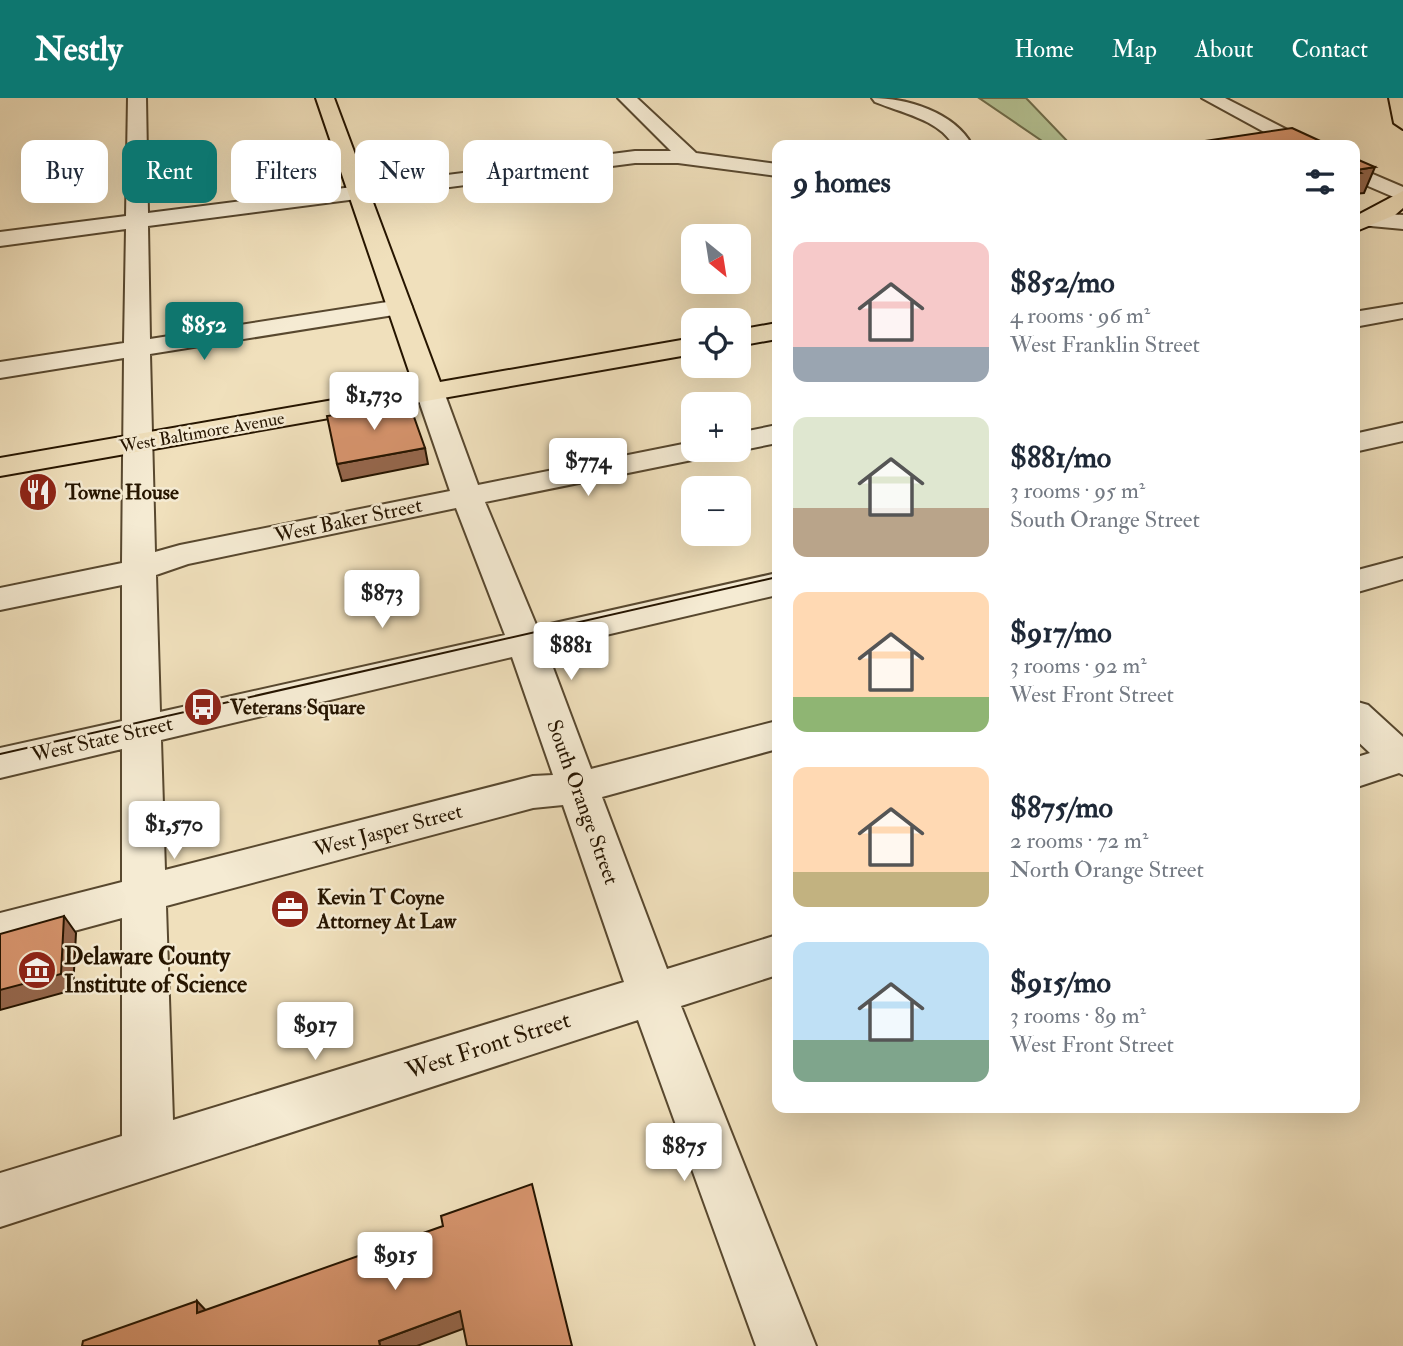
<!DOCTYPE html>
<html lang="en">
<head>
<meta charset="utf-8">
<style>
	body { margin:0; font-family:"IM FELL Double Pica",serif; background:#f6f6f7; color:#1f2937; height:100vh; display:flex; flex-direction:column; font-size:26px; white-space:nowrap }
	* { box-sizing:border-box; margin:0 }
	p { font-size:23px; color:#747a83 }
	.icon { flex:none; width:38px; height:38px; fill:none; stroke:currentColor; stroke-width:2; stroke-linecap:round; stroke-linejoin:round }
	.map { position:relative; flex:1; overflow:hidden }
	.side { position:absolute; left:772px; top:42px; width:588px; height:973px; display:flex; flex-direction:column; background:#fff; border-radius:14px; box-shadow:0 7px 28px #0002 }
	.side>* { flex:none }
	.banner { position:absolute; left:21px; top:42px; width:646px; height:63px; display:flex; gap:14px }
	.needle { width:46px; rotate:150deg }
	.tools { position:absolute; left:681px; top:126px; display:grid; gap:14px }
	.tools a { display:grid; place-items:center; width:70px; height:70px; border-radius:14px; background:#fff; box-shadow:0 7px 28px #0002; font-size:35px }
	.price { position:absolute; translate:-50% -60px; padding:0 16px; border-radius:7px; background:#fff; color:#222; font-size:23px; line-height:46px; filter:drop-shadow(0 2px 4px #0008) }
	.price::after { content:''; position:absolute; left:50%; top:42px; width:21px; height:16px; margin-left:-10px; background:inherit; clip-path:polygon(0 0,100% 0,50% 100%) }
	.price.on { background:#0f766e; color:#fff }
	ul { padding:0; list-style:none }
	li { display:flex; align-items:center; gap:21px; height:175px; padding:0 21px }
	li span { display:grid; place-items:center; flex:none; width:196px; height:140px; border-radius:14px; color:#555 }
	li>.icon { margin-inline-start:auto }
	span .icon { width:84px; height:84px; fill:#fffc; stroke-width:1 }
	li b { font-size:30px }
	h2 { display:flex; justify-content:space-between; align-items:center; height:84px; padding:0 21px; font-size:30px }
	.chip { padding:0 24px; border-radius:14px; background:#fff; box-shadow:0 7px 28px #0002; font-size:24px; line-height:63px }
	.chip.on { background:#0f766e; color:#fff }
	header { display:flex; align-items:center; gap:42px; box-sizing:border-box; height:98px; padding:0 35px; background:#0f766e; color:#fff }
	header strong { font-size:33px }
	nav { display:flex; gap:38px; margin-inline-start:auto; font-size:24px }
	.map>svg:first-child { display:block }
</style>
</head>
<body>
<header>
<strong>Nestly</strong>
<nav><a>Home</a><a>Map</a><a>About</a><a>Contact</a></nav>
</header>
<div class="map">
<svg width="1403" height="1248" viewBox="0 0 1403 1248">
	<rect width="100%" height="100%" fill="#f0e0bc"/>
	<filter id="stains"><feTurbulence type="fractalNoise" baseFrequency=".00286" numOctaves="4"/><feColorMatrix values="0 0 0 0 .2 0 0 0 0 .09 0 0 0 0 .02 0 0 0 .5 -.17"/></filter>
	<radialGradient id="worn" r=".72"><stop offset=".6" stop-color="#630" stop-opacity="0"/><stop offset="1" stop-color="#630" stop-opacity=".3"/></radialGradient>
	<path fill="#b5c394" stroke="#6e6c4a" stroke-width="2" d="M979 0H1026L1071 47H1048Z"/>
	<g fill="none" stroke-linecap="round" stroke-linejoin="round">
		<defs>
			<g id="minor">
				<path d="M128 0H146L148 115 635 53H671L618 0H637L696 55 777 66V78L678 65H635L148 128 150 241 400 202 409 204 412 209 409 214 400 216 150 256 155 454 180 447 450 393 416 294 420 288 430 286 440 288 444 294 478 387 693 344V352H712L707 358 697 361 485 404 537 529 777 475V497L546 551 591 671 777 623V651L602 699 667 871 777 837V877L681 908 816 1248H756L638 922 0 1129V1075L122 1038V820L0 853V815L122 784V651L0 680V650L122 623V487L0 512V490L122 465 124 260 0 280V264L124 245 126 131 0 148V134L126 118ZM456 410 505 537 160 614 156 477 188 466ZM512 559 553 677 533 678 165 772 161 642ZM563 707 624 884 173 1022 166 808 533 710Z"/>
				<path d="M872 0C907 0 954 14 972 47H953C940 22 899 14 875 4Z"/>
				<path d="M1202 0H1225L1309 43 1312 47H1288Z"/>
				<path d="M1354 68 1403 89V103L1354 82Z"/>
				<path d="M1368 115 1403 117V131L1360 127 1357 122 1360 117Z"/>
				<path d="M1403 206V220L1354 229V214Z"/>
				<path d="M1403 325V343L1354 354V336Z"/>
				<path d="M777 327V345L738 353 734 352H738V335Z"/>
				<path d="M1403 460V481L1354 495V473Z"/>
				<path d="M1354 603 1368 607 1403 639V677L1399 675 1354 690V660L1370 655 1354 640Z"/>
			</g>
			<g id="major">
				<path d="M316 0H334L440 284 693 240V256L0 378V360L414 288Z"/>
				<path d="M1389 0H1403V31L1394 25Z"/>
				<path d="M1403 93V110L1395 117 1354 134V119Z"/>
				<path d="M777 225V241L738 248V232Z"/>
			</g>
		</defs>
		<use href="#minor" stroke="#58482f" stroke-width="4"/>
		<use href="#major" stroke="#261500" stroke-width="4"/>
		<use href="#minor" fill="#f5ebd3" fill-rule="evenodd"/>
		<use href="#major" fill="#f0e0bc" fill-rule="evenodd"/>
		<path stroke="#261500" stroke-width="2" d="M0 656 777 479"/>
	</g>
	<g fill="#95674c" stroke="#261500" stroke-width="2">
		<path d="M1375 69 1364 95 1354 96V75L1356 72Z"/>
		<path d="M425 350 428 366 342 383 337 366Z"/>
		<path d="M64 818 76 835 73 892 0 912V892Z"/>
		<path d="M197 1203 212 1219 197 1215Z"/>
		<path d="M460 1213 468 1229 417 1248H380L379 1243Z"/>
	</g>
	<g fill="#d5936c" stroke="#261500" stroke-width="2">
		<path d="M1292 30 1329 47H1178Z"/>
		<path d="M1354 60 1375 69 1356 72 1361 75 1354 76Z"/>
		<path d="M394 303 395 308 409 305 425 350 337 366 327 318 342 316 341 312Z"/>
		<path d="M64 818 61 876 0 892V836Z"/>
		<path d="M532 1086 572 1248H467L460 1213 379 1243 380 1248H82L83 1243 197 1203V1215L443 1128 441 1118Z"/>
	</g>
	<defs>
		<symbol id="restaurant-disc" viewBox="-11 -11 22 22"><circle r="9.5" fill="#8f2418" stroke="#f5ebd3"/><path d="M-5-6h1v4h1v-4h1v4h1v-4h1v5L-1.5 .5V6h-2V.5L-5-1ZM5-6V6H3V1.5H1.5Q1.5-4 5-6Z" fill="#fff"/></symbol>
		<symbol id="bus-disc" viewBox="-11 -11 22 22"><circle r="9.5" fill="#8f2418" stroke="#f5ebd3"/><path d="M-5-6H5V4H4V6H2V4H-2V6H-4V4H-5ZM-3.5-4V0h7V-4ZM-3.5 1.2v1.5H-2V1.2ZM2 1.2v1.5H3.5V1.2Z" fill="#fff"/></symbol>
		<symbol id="office-disc" viewBox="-11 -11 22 22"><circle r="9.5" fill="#8f2418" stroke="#f5ebd3"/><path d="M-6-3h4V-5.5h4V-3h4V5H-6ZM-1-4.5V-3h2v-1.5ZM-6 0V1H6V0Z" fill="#fff"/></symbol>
		<symbol id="museum-disc" viewBox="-11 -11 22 22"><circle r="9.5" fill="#8f2418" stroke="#f5ebd3"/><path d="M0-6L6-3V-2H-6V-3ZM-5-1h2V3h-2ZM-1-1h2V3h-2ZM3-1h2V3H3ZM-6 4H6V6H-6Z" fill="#fff"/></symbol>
	</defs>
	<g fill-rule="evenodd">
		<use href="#restaurant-disc" x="16" y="372" width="44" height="44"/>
		<use href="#bus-disc" x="181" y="587" width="44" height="44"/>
		<use href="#office-disc" x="268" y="789" width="44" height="44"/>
		<use href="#museum-disc" x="15" y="850" width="44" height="44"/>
	</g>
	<g text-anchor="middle" stroke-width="5" stroke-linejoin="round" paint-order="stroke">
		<g font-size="18" fill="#261500" stroke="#f5ebd3">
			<text transform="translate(202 334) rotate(-10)" y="6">West Baltimore Avenue</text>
		</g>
		<g font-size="21" font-weight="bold" fill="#261500" stroke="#f5ebd3" text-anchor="start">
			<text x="65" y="401">Towne House</text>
			<text x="230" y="616">Veterans Square</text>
			<text x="317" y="806">Kevin T Coyne<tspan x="317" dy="24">Attorney At Law</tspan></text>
		</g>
		<g font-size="21" fill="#261500" stroke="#f5ebd3">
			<text transform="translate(348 422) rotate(-12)" y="7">West Baker Street</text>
			<text transform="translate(102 641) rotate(-13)" y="7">West State Street</text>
			<text transform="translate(583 704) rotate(70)" y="7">South Orange Street</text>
			<text transform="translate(388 732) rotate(-15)" y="7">West Jasper Street</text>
		</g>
		<g font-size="24" font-weight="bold" fill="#261500" stroke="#f5ebd3" text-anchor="start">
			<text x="64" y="866">Delaware County<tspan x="64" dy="28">Institute of Science</tspan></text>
		</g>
		<g font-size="24" fill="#261500" stroke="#f5ebd3">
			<text transform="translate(488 947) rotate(-18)" y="8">West Front Street</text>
		</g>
	</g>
	<rect width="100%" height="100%" filter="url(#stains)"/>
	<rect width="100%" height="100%" fill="url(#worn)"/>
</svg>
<div class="tools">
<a><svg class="needle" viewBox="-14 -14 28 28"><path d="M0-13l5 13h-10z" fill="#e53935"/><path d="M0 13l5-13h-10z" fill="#747a83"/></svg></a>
<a><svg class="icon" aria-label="locate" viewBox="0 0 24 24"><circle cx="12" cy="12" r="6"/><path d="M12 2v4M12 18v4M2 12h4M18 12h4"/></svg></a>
<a>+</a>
<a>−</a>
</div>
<b class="price on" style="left:204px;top:264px">$852</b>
<b class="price" style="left:374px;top:334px">$1,730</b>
<b class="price" style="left:588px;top:400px">$774</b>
<b class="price" style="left:382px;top:532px">$873</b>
<b class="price" style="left:571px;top:584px">$881</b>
<b class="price" style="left:174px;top:763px">$1,570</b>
<b class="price" style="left:315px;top:964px">$917</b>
<b class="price" style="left:684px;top:1085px">$875</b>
<b class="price" style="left:395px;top:1194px">$915</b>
<div class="banner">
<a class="chip">Buy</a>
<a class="chip on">Rent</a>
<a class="chip">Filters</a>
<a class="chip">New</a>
<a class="chip">Apartment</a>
</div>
<section class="side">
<h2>9 homes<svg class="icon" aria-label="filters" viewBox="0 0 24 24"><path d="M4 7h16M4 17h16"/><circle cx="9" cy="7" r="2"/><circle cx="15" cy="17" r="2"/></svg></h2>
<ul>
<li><span style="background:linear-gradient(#f6c9c9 75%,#9aa5b1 0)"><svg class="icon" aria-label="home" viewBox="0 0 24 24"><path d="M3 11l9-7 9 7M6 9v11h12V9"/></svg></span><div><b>$852/mo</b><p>4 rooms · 96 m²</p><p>West Franklin Street</p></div></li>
<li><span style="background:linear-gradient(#dfe7d0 65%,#b9a48a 0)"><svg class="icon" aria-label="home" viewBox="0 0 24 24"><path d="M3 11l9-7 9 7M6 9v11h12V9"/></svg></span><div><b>$881/mo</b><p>3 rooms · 95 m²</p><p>South Orange Street</p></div></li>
<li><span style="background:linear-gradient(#ffd9b3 75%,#8fb573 0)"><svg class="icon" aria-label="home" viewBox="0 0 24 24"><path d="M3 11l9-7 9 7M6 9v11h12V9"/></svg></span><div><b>$917/mo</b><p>3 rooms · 92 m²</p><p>West Front Street</p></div></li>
<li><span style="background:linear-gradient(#ffd9b3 75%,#c2b280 0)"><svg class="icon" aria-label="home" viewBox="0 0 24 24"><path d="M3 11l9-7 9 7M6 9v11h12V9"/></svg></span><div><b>$875/mo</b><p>2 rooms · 72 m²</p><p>North Orange Street</p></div></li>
<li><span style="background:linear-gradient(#bfe0f5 70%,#7fa58c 0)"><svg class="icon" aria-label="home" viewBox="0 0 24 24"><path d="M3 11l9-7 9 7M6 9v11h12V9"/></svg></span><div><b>$915/mo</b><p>3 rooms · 89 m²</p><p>West Front Street</p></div></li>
</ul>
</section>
</div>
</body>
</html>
